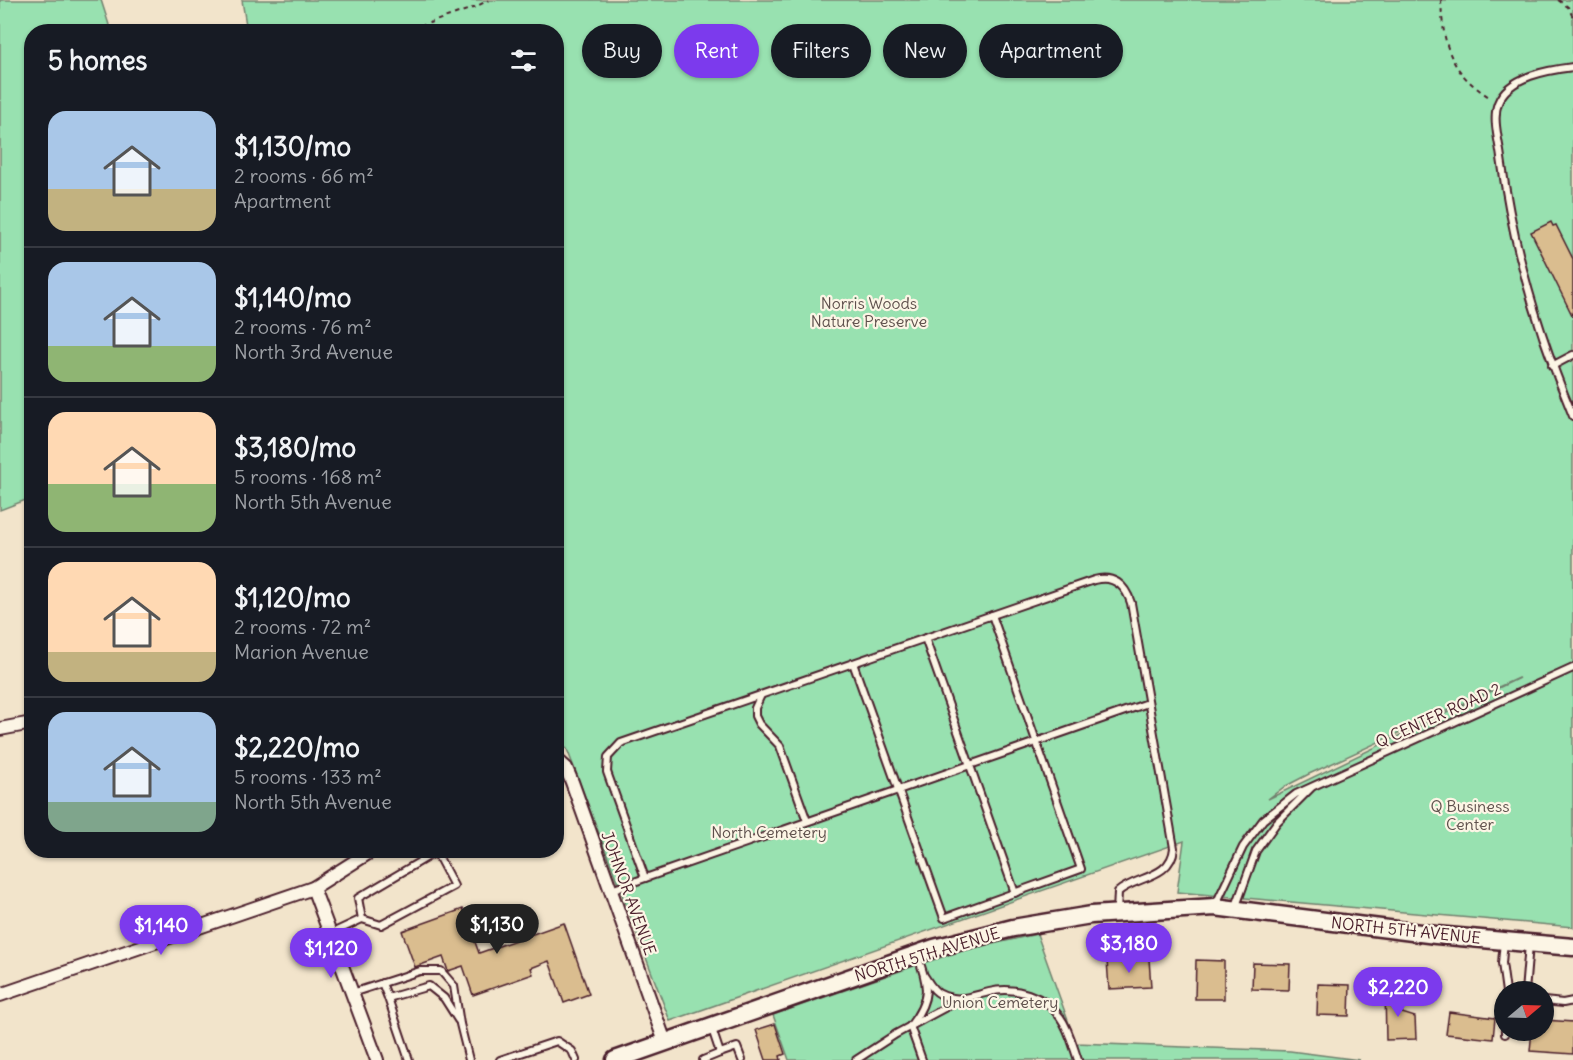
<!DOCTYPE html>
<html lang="en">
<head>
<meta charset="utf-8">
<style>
	body { margin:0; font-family:Delius,sans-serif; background:#20242c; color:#f1f3f6; height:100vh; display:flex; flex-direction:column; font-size:22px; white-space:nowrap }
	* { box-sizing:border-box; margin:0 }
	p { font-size:20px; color:#9ea1a6 }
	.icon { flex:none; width:33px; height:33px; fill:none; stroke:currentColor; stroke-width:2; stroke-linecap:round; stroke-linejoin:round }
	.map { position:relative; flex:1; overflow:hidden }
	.details { position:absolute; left:24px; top:24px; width:540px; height:834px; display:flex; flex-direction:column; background:#171b24; border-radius:24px; box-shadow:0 2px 4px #0004 }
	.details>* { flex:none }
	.hud { position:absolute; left:582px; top:24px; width:570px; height:54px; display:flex; gap:12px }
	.needle { width:39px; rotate:71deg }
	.fabs { position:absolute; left:1494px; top:981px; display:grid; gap:12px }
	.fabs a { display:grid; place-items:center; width:60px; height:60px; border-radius:50%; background:#171b24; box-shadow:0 2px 4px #0004; font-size:30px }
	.price { position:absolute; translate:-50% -51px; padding:0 14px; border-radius:21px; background:#7c3aed; color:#fff; font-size:20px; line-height:39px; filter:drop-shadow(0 2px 3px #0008) }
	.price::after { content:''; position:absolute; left:50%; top:36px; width:18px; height:14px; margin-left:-9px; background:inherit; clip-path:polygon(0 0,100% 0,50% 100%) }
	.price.active { background:#222; color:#fff }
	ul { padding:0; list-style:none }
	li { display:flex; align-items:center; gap:18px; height:150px; padding:0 24px }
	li+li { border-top:2px solid #363941 }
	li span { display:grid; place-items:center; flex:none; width:168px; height:120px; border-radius:18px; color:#555 }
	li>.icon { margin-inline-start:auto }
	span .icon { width:72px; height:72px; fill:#fffc; stroke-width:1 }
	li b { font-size:26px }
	h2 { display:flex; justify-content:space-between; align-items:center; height:72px; padding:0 24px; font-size:26px }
	.tag { padding:0 21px; border-radius:27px; background:#171b24; box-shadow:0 2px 4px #0004; font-size:21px; line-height:54px }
	.tag.active { background:#7c3aed; color:#fff }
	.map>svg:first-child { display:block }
</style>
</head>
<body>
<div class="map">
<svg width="1573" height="1060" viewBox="0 0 1573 1060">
	<rect width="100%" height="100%" fill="#f2e4cb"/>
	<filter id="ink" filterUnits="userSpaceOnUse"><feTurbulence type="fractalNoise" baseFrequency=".0167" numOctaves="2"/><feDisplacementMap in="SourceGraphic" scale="12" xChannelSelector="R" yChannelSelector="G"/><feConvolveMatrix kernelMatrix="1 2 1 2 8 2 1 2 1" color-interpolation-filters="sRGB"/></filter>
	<g filter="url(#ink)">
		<g fill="#98e1b0" stroke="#71806e" stroke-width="1.5" fill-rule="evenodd">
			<path d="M0 0H101L111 31 32 32 31 498 0 510Z"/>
			<path d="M242 0H1573V927L1177 892 1184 841 670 1021 567 749 557 742 556 32 247 31ZM1518 678H1519L1268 799 1284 787 1309 774Z"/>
			<path d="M1037 934 1076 1043 1290 1051 1360 1060H789L773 1015 920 964 962 951Z"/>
		</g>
		<g fill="#dabd8f" stroke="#4a1f2b" stroke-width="1.5">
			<path d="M1551 222 1553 226 1556 225 1573 259V317L1531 232Z"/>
			<path d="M463 909 479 953 564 923 589 994 564 1003 549 961 531 968 533 974 473 995 463 966 448 971 443 957 415 967 402 931Z"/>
			<path d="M1149 959 1151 987 1109 989 1107 960Z"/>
			<path d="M1196 960 1224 961V999H1195Z"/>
			<path d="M1253 963 1290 964 1289 990 1252 989Z"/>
			<path d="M1318 984 1350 985 1349 1016 1317 1015Z"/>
			<path d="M1385 990H1402V1013L1415 1017 1416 1039 1386 1040Z"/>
			<path d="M1449 1012 1495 1018 1493 1039 1446 1034Z"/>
			<path d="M1544 1020 1573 1022V1054L1530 1051 1532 1030H1544Z"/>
			<path d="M775 1024 785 1054 780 1056 781 1060H766L756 1030Z"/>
		</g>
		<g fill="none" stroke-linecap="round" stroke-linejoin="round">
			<defs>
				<g id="lane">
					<path d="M1573 67C1549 70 1508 76 1498 103 1492 119 1499 141 1501 158 1513 248 1538 333 1573 416"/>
					<path d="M1552 366 1573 355"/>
					<path d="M925 638 1015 893"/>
					<path d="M853 663 944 918 1081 869 992 615"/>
					<path d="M761 695 755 708V716L759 724 780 746 807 821"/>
					<path d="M645 878 607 772 608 757 621 743 1094 580C1113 575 1125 584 1131 603L1174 848C1171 879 1135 876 1118 892L1117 912"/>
					<path d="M611 890 1148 703"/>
					<path d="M1216 904 1243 847 1263 820 1296 794 1573 668"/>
					<path d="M1235 909 1256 851 1277 822 1311 788"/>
					<path d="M362 919 358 898 436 852"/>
					<path d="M330 934 362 919 381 925 454 886 435 850"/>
					<path d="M1504 941 1502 963 1506 992"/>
					<path d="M917 955C929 985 931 999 910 1026L922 1060"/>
					<path d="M925 977C929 983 933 991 940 994 957 1003 972 996 989 992 1015 986 1044 995 1060 1017 1069 1029 1073 1046 1078 1060"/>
					<path d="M382 983 388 998 429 986 444 998 458 1020"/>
					<path d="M1525 992 1529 944"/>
					<path d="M352 993 420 971H441L454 986 460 1024 469 1060"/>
					<path d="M388 998 409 1060"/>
					<path d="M1544 1001 1563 1003 1573 1001"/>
					<path d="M1505 1034V1030"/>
					<path d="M720 1053 737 1047 742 1060"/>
					<path d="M500 1060 557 1041 572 1051 576 1060"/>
					<path d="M703 1060 720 1053 712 1029"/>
					<path d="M856 1060 896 1034 959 1000"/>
				</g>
				<g id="street">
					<path d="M0 729 32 723"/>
					<path d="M556 759 566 768 572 782 665 1042"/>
					<path d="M313 888 377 1060"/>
					<path d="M0 995 313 888 373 850"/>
				</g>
				<path id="secondary" d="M615 1060 934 948 1013 928 1091 915 1215 907 1436 935 1573 947"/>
			</defs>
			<use href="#lane" stroke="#4a1f2b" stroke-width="10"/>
			<use href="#street" stroke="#4a1f2b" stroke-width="16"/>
			<use href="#secondary" stroke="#4a1f2b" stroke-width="21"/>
			<g stroke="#4a1f2b" stroke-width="2" stroke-dasharray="4.5 4.5" stroke-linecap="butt">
				<path d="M1441 0C1443 46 1450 73 1491 98"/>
				<path d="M1558 0 1568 7 1573 17"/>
				<path d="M403 32 473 8 489 0"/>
			</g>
			<use href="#lane" stroke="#fcf5e5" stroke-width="6"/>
			<use href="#street" stroke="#fcf5e5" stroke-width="12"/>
			<use href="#secondary" stroke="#fcf5e5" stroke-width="16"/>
		</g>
	</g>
	<g text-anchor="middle" stroke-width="4.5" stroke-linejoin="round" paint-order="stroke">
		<g font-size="16" fill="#5e504c" stroke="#fcf5e5">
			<text x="869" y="309">Norris Woods<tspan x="869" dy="18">Nature Preserve</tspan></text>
			<text x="1470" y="812">Q Business<tspan x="1470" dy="18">Center</tspan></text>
			<text x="769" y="838">North Cemetery</text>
			<text x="1000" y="1008">Union Cemetery</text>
		</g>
		<g font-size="16" fill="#4a1f2b" stroke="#fcf5e5">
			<text transform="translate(1438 715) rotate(-24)" y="6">Q CENTER ROAD 2</text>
			<text transform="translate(629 893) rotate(70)" y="6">JOHNOR AVENUE</text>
			<text transform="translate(1406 930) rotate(6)" y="6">NORTH 5TH AVENUE</text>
			<text transform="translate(927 954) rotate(-17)" y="6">NORTH 5TH AVENUE</text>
		</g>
	</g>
</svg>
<div class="fabs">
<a><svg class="needle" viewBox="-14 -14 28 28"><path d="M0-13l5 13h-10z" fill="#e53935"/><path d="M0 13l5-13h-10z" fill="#9ea1a6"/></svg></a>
</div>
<b class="price active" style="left:497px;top:955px">$1,130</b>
<b class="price" style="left:161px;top:956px">$1,140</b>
<b class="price" style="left:1129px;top:974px">$3,180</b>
<b class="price" style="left:331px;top:979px">$1,120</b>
<b class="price" style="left:1398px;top:1018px">$2,220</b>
<div class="hud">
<a class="tag">Buy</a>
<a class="tag active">Rent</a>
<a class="tag">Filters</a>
<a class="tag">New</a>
<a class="tag">Apartment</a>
</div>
<section class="details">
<h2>5 homes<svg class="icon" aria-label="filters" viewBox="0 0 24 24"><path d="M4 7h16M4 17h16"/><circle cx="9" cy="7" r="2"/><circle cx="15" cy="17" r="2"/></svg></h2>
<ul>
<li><span style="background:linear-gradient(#a9c7e8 65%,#c2b280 0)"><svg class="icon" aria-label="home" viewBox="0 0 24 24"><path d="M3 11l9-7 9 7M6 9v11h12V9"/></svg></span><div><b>$1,130/mo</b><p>2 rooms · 66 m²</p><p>Apartment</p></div></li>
<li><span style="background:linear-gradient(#a9c7e8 70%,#8fb573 0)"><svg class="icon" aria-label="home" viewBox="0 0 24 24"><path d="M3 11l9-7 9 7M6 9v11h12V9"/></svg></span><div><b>$1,140/mo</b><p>2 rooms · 76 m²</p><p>North 3rd Avenue</p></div></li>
<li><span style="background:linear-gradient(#ffd9b3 60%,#8fb573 0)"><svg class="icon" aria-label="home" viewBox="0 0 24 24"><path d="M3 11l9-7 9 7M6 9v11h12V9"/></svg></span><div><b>$3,180/mo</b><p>5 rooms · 168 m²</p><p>North 5th Avenue</p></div></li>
<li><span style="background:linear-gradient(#ffd9b3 75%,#c2b280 0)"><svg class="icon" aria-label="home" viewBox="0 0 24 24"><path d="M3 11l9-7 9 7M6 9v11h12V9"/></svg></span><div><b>$1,120/mo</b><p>2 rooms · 72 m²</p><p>Marion Avenue</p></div></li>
<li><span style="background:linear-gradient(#a9c7e8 75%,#7fa58c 0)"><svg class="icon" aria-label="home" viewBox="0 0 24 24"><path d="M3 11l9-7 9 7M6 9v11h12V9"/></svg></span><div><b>$2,220/mo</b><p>5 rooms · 133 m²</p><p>North 5th Avenue</p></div></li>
</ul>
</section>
</div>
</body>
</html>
